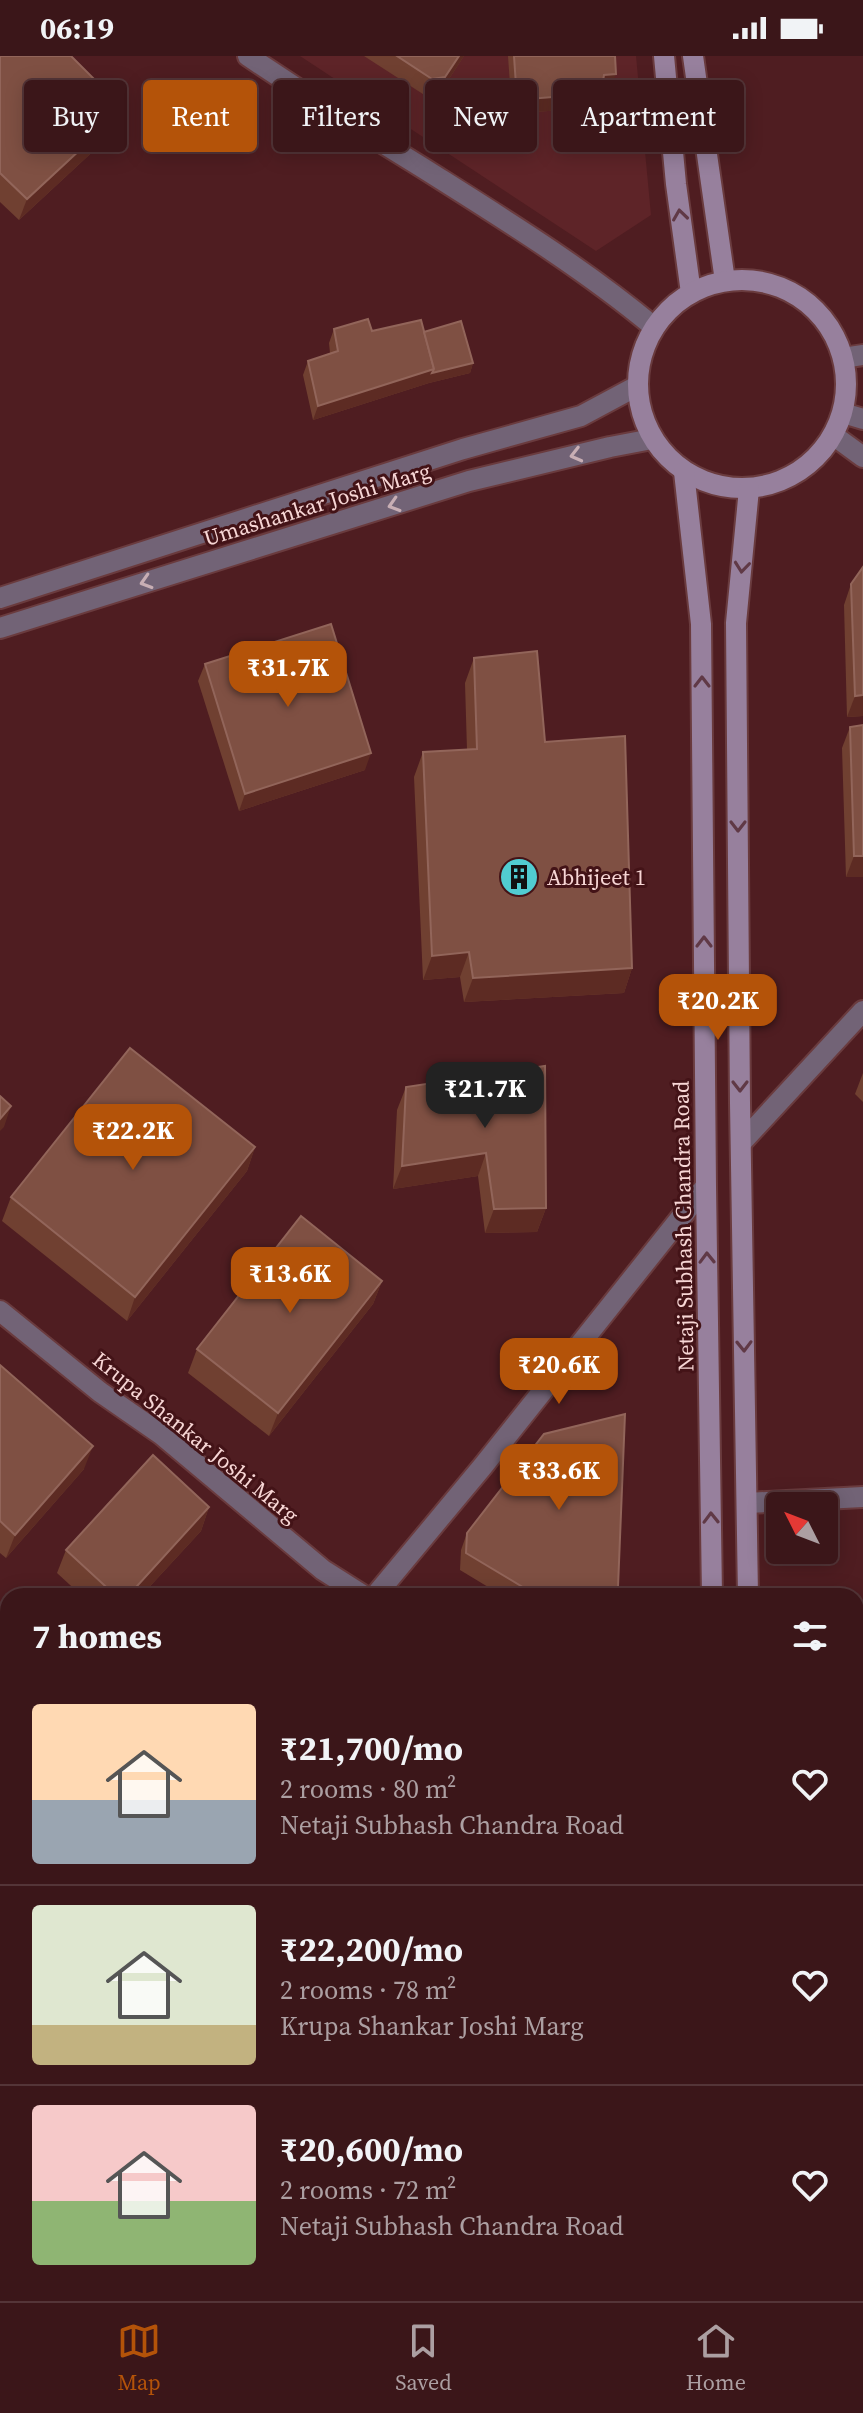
<!DOCTYPE html>
<html lang="en">
<head>
<meta charset="utf-8">
<style>
	body { margin:0; font-family:"Source Serif 4",serif; background:#421f22; color:#f1f3f6; height:100vh; display:flex; flex-direction:column; font-size:30px; white-space:nowrap }
	* { box-sizing:border-box; margin:0 }
	p { font-size:26px; color:#ac9fa2 }
	.icon { flex:none; width:44px; height:44px; fill:none; stroke:currentColor; stroke-width:2; stroke-linecap:round; stroke-linejoin:round }
	.map { position:relative; flex:1; overflow:hidden }
	.drawer { position:absolute; left:0px; top:1532px; width:864px; height:714px; display:flex; flex-direction:column; background:#3b1619; border-radius:24px 24px 0 0; box-shadow:0 4px 20px #0003,0 0 0 2px #543538 }
	.drawer>* { flex:none }
	.guide { position:absolute; left:24px; top:24px; width:816px; height:72px; display:flex; gap:16px }
	.needle { width:52px; rotate:312deg }
	.controls { position:absolute; left:766px; top:1436px; display:grid; gap:16px }
	.controls a { display:grid; place-items:center; width:72px; height:72px; border-radius:8px; background:#3b1619; box-shadow:0 4px 20px #0003,0 0 0 2px #543538; font-size:40px }
	.price { position:absolute; translate:-50% -68px; padding:0 18px; border-radius:16px; background:#b45309; color:#fff; font-size:26px; line-height:52px; filter:drop-shadow(0 2px 4px #0008) }
	.price::after { content:''; position:absolute; left:50%; top:48px; width:24px; height:18px; margin-left:-12px; background:inherit; clip-path:polygon(0 0,100% 0,50% 100%) }
	.price.selected { background:#222; color:#fff }
	ul { padding:0; list-style:none }
	li { display:flex; align-items:center; gap:24px; height:200px; padding:0 32px }
	li+li { border-top:2px solid #543538 }
	li span { display:grid; place-items:center; flex:none; width:224px; height:160px; border-radius:8px; color:#555 }
	li>.icon { margin-inline-start:auto }
	span .icon { width:96px; height:96px; fill:#fffc; stroke-width:1 }
	li b { font-size:34px }
	h2 { display:flex; justify-content:space-between; align-items:center; height:96px; padding:0 32px; font-size:34px }
	.pill { padding:0 28px; border-radius:8px; background:#3b1619; box-shadow:0 4px 20px #0003,0 0 0 2px #543538; font-size:28px; line-height:72px }
	.pill.selected { background:#b45309; color:#fff }
	.status { display:flex; justify-content:space-between; align-items:center; height:56px; padding:0 40px; background:#3b1619; direction:ltr }
	.status svg { height:22px; fill:currentColor }
	.dock { display:flex; justify-content:space-around; align-items:center; height:112px; border-top:2px solid #543538; background:#3b1619; font-size:22px; color:#ac9fa2 }
	.dock a { display:grid; justify-items:center; gap:4px }
	.dock .selected { color:#b45309 }
	.map>svg:first-child { display:block }
</style>
</head>
<body>
<div class="status"><b>06:19</b><svg viewBox="0 0 49 12"><path d="M0 12V9h3v3zM5 12V6h3v6zM10 12V3h3v9zM15 12V0h3v12zM26 1h20v11H26zM47 4h2v5h-2z"/></svg></div>
<div class="map">
<svg width="863" height="2245" viewBox="0 0 863 2245">
	<rect width="100%" height="100%" fill="#4f1d21"/>
	<g fill="#5e2428">
		<path d="M300 0H636L651 159 596 195Z"/>
		<rect x="292" y="2238" width="396" height="7"/>
	</g>
	<g fill="none" stroke-linecap="round" stroke-linejoin="round">
		<defs>
			<g id="minor">
				<path d="M833 379 863 401"/>
				<path d="M741 1087 863 955"/>
				<path d="M747 1447 863 1441"/>
				<path d="M856 1758H863"/>
				<path d="M0 2101 8 2115"/>
				<path d="M31 2238 32 2245"/>
			</g>
			<g id="tertiary">
				<path d="M248 0C306 39 364 76 423 112 502 162 582 211 654 271"/>
				<path d="M843 302 863 299"/>
				<path d="M843 357 863 363"/>
				<path d="M0 542 463 393 581 360 637 330"/>
				<path d="M0 572 469 425 610 391 652 383"/>
				<path d="M0 1255 100 1336 162 1379 323 1514 364 1540"/>
				<path d="M375 1540 483 1410 706 1130"/>
				<path d="M0 1912 8 1904"/>
			</g>
			<g id="secondary">
				<path d="M664 0 676 128 691 237"/>
				<path d="M693 0 725 225"/>
				<circle cx="742" cy="328" r="104"/>
				<path d="M684 416 701 568 706 1130 712 1540"/>
				<path d="M748 1540 740 1047 736 567 749 433"/>
				<path d="M715 2245V2238"/>
				<path d="M750 2245 751 2238"/>
			</g>
		</defs>
		<use href="#minor" stroke="#6a3b3e" stroke-width="24"/>
		<use href="#tertiary" stroke="#6a3b3e" stroke-width="24"/>
		<use href="#secondary" stroke="#6a3b3e" stroke-width="24"/>
		<use href="#minor" stroke="#726376" stroke-width="20"/>
		<use href="#tertiary" stroke="#726376" stroke-width="20"/>
		<use href="#secondary" stroke="#97809d" stroke-width="20"/>
	</g>
	<g fill="#704031">
		<path d="M0 0 116 74 19 164 0 146Z"/>
		<path d="M364 0H464L439 38 426 40Z"/>
		<path d="M508 0H615L611 31 602 33 596 51 512 58Z"/>
		<path d="M334 273 424 276 473 307 470 317 429 327 313 364 303 319 308 305 330 297 329 287Z"/>
		<path d="M863 511V660L847 661 844 549 851 528Z"/>
		<path d="M474 602 545 686 632 912 624 937 464 946 460 921 423 924 414 721 423 696 467 694 465 627Z"/>
		<path d="M205 608 365 714 239 755 198 625Z"/>
		<path d="M850 671 863 821H846L842 692Z"/>
		<path d="M545 1010 546 1152 537 1176 485 1177 478 1120 393 1133 397 1054 406 1031Z"/>
		<path d="M863 1017V1046L855 1038Z"/>
		<path d="M255 1091 247 1115 127 1265 2 1165 11 1141Z"/>
		<path d="M382 1225 373 1248 269 1380 188 1317 197 1293Z"/>
		<path d="M0 1309 84 1413 6 1502 0 1497Z"/>
		<path d="M209 1451 201 1475 141 1540H82L57 1517 66 1494Z"/>
		<path d="M467 1477 614 1540H503L460 1514 461 1494Z"/>
		<path d="M96 2238H206L175 2245H97Z"/>
		<rect x="305" y="2238" width="234" height="7"/>
	</g>
	<g fill="#5d2b23">
		<path d="M459 0H464L439 38 426 40 432 23Z"/>
		<path d="M616 18 611 31 599 33 604 19Z"/>
		<path d="M601 37 596 51 512 58 517 44Z"/>
		<path d="M124 53 116 74 19 164 27 143Z"/>
		<path d="M473 307 470 317 429 327 313 364 318 350 434 313Z"/>
		<path d="M863 639V660L847 661 855 640Z"/>
		<path d="M371 697 365 714 239 755 245 738Z"/>
		<path d="M854 800H863V821H846Z"/>
		<path d="M469 896 460 921 423 924 432 900Z"/>
		<path d="M632 912 624 937 464 946 473 922Z"/>
		<path d="M11 1050 4 1071 0 1075V1063Z"/>
		<path d="M255 1091 247 1115 127 1265 135 1241Z"/>
		<path d="M486 1097 478 1120 393 1133 402 1110Z"/>
		<path d="M546 1152 537 1176 485 1177 494 1153Z"/>
		<path d="M382 1225 373 1248 269 1380 278 1357Z"/>
		<path d="M93 1390 84 1413 6 1502 15 1479Z"/>
		<path d="M209 1451 201 1475 141 1540H128Z"/>
		<path d="M618 1531 614 1540H523L526 1533Z"/>
		<path d="M120 2238H206L175 2245H107L108 2241Z"/>
	</g>
	<g fill="#7f5043" stroke="#92655a" stroke-width="2">
		<path d="M0 0H71L124 53 27 143 0 117Z"/>
		<path d="M397 0H459L445 21 432 23Z"/>
		<path d="M514 0H615L616 18 604 19 601 37 517 44Z"/>
		<path d="M368 263 372 275 421 264 434 313 318 350 308 305 338 295 334 273Z"/>
		<path d="M461 265 473 307 432 317 434 313 424 276Z"/>
		<path d="M863 511V639L855 640 851 528Z"/>
		<path d="M331 568 371 697 245 738 205 608Z"/>
		<path d="M537 595 545 686 625 680 632 912 473 922 469 896 432 900 423 696 477 693 474 602Z"/>
		<path d="M863 669V800H854L850 671Z"/>
		<path d="M130 992 255 1091 135 1241 11 1141Z"/>
		<path d="M545 1010 546 1152 494 1153 486 1097 402 1110 406 1031Z"/>
		<path d="M0 1040 11 1050 0 1063Z"/>
		<path d="M301 1160 382 1225 278 1357 197 1293Z"/>
		<path d="M0 1309 93 1390 15 1479 0 1465Z"/>
		<path d="M625 1358 618 1531 526 1533 466 1497 467 1477 544 1378Z"/>
		<path d="M153 1399 209 1451 128 1540H116L66 1494Z"/>
		<path d="M4 2144 8 2194V2238H11L12 2245H0V2145Z"/>
		<rect x="312" y="2238" width="227" height="7"/>
	</g>
	<defs><path id="oneway-chevron" d="M-2-3.5L2.5 0L-2 3.5" fill="none" stroke-width="1.6" stroke-linecap="round" stroke-linejoin="round" transform="scale(2)"/></defs>
	<g stroke="#603946">
		<use href="#oneway-chevron" transform="translate(680 159) rotate(-98)"/>
		<use href="#oneway-chevron" transform="translate(742 511) rotate(96)"/>
		<use href="#oneway-chevron" transform="translate(702 626) rotate(-90)"/>
		<use href="#oneway-chevron" transform="translate(738 770) rotate(90)"/>
		<use href="#oneway-chevron" transform="translate(704 886) rotate(-90)"/>
		<use href="#oneway-chevron" transform="translate(740 1030) rotate(90)"/>
		<use href="#oneway-chevron" transform="translate(707 1202) rotate(-91)"/>
		<use href="#oneway-chevron" transform="translate(744 1290) rotate(89)"/>
		<use href="#oneway-chevron" transform="translate(711 1462) rotate(-91)"/>
	</g>
	<g stroke="#c8aeb4">
		<use href="#oneway-chevron" transform="translate(576 399) rotate(166)"/>
		<use href="#oneway-chevron" transform="translate(394 449) rotate(163)"/>
		<use href="#oneway-chevron" transform="translate(146 526) rotate(163)"/>
	</g>
	<defs>
		<symbol id="building-disc" viewBox="-11 -11 22 22"><circle r="9.5" fill="#51ccd1" stroke="#431317"/><path d="M-4-6H4V6H1V3H-1V6H-4ZM-2.5-4.3h1.7v1.8h-1.7ZM.8-4.3h1.7v1.8H.8ZM-2.5-1h1.7V.8h-1.7ZM.8-1h1.7V.8H.8Z" fill="#111"/></symbol>
	</defs>
	<g fill-rule="evenodd">
		<use href="#building-disc" x="497" y="799" width="44" height="44"/>
	</g>
	<g text-anchor="middle" stroke-width="6" stroke-linejoin="round" paint-order="stroke">
		<g font-size="22" fill="#f7d6d5" stroke="#431317">
			<text transform="translate(317 448) rotate(-17)" y="8">Umashankar Joshi Marg</text>
			<text transform="translate(683 1170) rotate(-91)" y="8">Netaji Subhash Chandra Road</text>
			<text transform="translate(196 1381) rotate(39)" y="8">Krupa Shankar Joshi Marg</text>
		</g>
		<g font-size="22" fill="#f7d6d5" stroke="#431317" text-anchor="start">
			<text x="547" y="829">Abhijeet 1</text>
		</g>
	</g>
</svg>
<div class="controls">
<a><svg class="needle" viewBox="-14 -14 28 28"><path d="M0-13l5 13h-10z" fill="#e53935"/><path d="M0 13l5-13h-10z" fill="#ac9fa2"/></svg></a>
</div>
<b class="price" style="left:288px;top:653px">₹31.7K</b>
<b class="price" style="left:718px;top:986px">₹20.2K</b>
<b class="price selected" style="left:485px;top:1074px">₹21.7K</b>
<b class="price" style="left:133px;top:1116px">₹22.2K</b>
<b class="price" style="left:290px;top:1259px">₹13.6K</b>
<b class="price" style="left:559px;top:1350px">₹20.6K</b>
<b class="price" style="left:559px;top:1456px">₹33.6K</b>
<div class="guide">
<a class="pill">Buy</a>
<a class="pill selected">Rent</a>
<a class="pill">Filters</a>
<a class="pill">New</a>
<a class="pill">Apartment</a>
</div>
<section class="drawer">
<h2>7 homes<svg class="icon" aria-label="filters" viewBox="0 0 24 24"><path d="M4 7h16M4 17h16"/><circle cx="9" cy="7" r="2"/><circle cx="15" cy="17" r="2"/></svg></h2>
<ul>
<li><span style="background:linear-gradient(#ffd9b3 60%,#9aa5b1 0)"><svg class="icon" aria-label="home" viewBox="0 0 24 24"><path d="M3 11l9-7 9 7M6 9v11h12V9"/></svg></span><div><b>₹21,700/mo</b><p>2 rooms · 80 m²</p><p>Netaji Subhash Chandra Road</p></div><svg class="icon" aria-label="heart" viewBox="0 0 24 24"><path d="M12 20l-8-8c-3-5 5-10 8-4 3-6 11-1 8 4z"/></svg></li>
<li><span style="background:linear-gradient(#dfe7d0 75%,#c2b280 0)"><svg class="icon" aria-label="home" viewBox="0 0 24 24"><path d="M3 11l9-7 9 7M6 9v11h12V9"/></svg></span><div><b>₹22,200/mo</b><p>2 rooms · 78 m²</p><p>Krupa Shankar Joshi Marg</p></div><svg class="icon" aria-label="heart" viewBox="0 0 24 24"><path d="M12 20l-8-8c-3-5 5-10 8-4 3-6 11-1 8 4z"/></svg></li>
<li><span style="background:linear-gradient(#f6c9c9 60%,#8fb573 0)"><svg class="icon" aria-label="home" viewBox="0 0 24 24"><path d="M3 11l9-7 9 7M6 9v11h12V9"/></svg></span><div><b>₹20,600/mo</b><p>2 rooms · 72 m²</p><p>Netaji Subhash Chandra Road</p></div><svg class="icon" aria-label="heart" viewBox="0 0 24 24"><path d="M12 20l-8-8c-3-5 5-10 8-4 3-6 11-1 8 4z"/></svg></li>
</ul>
</section>
</div>
<nav class="dock">
<a class="selected"><svg class="icon" aria-label="map" viewBox="0 0 24 24"><path d="M3 6l6-2 6 2 6-2v14l-6 2-6-2-6 2zM9 4v14M15 6v14"/></svg>Map</a>
<a><svg class="icon" aria-label="saved" viewBox="0 0 24 24"><path d="M7 4h10v16l-5-4-5 4z"/></svg>Saved</a>
<a><svg class="icon" aria-label="home" viewBox="0 0 24 24"><path d="M3 11l9-7 9 7M6 9v11h12V9"/></svg>Home</a>
</nav>
</body>
</html>
